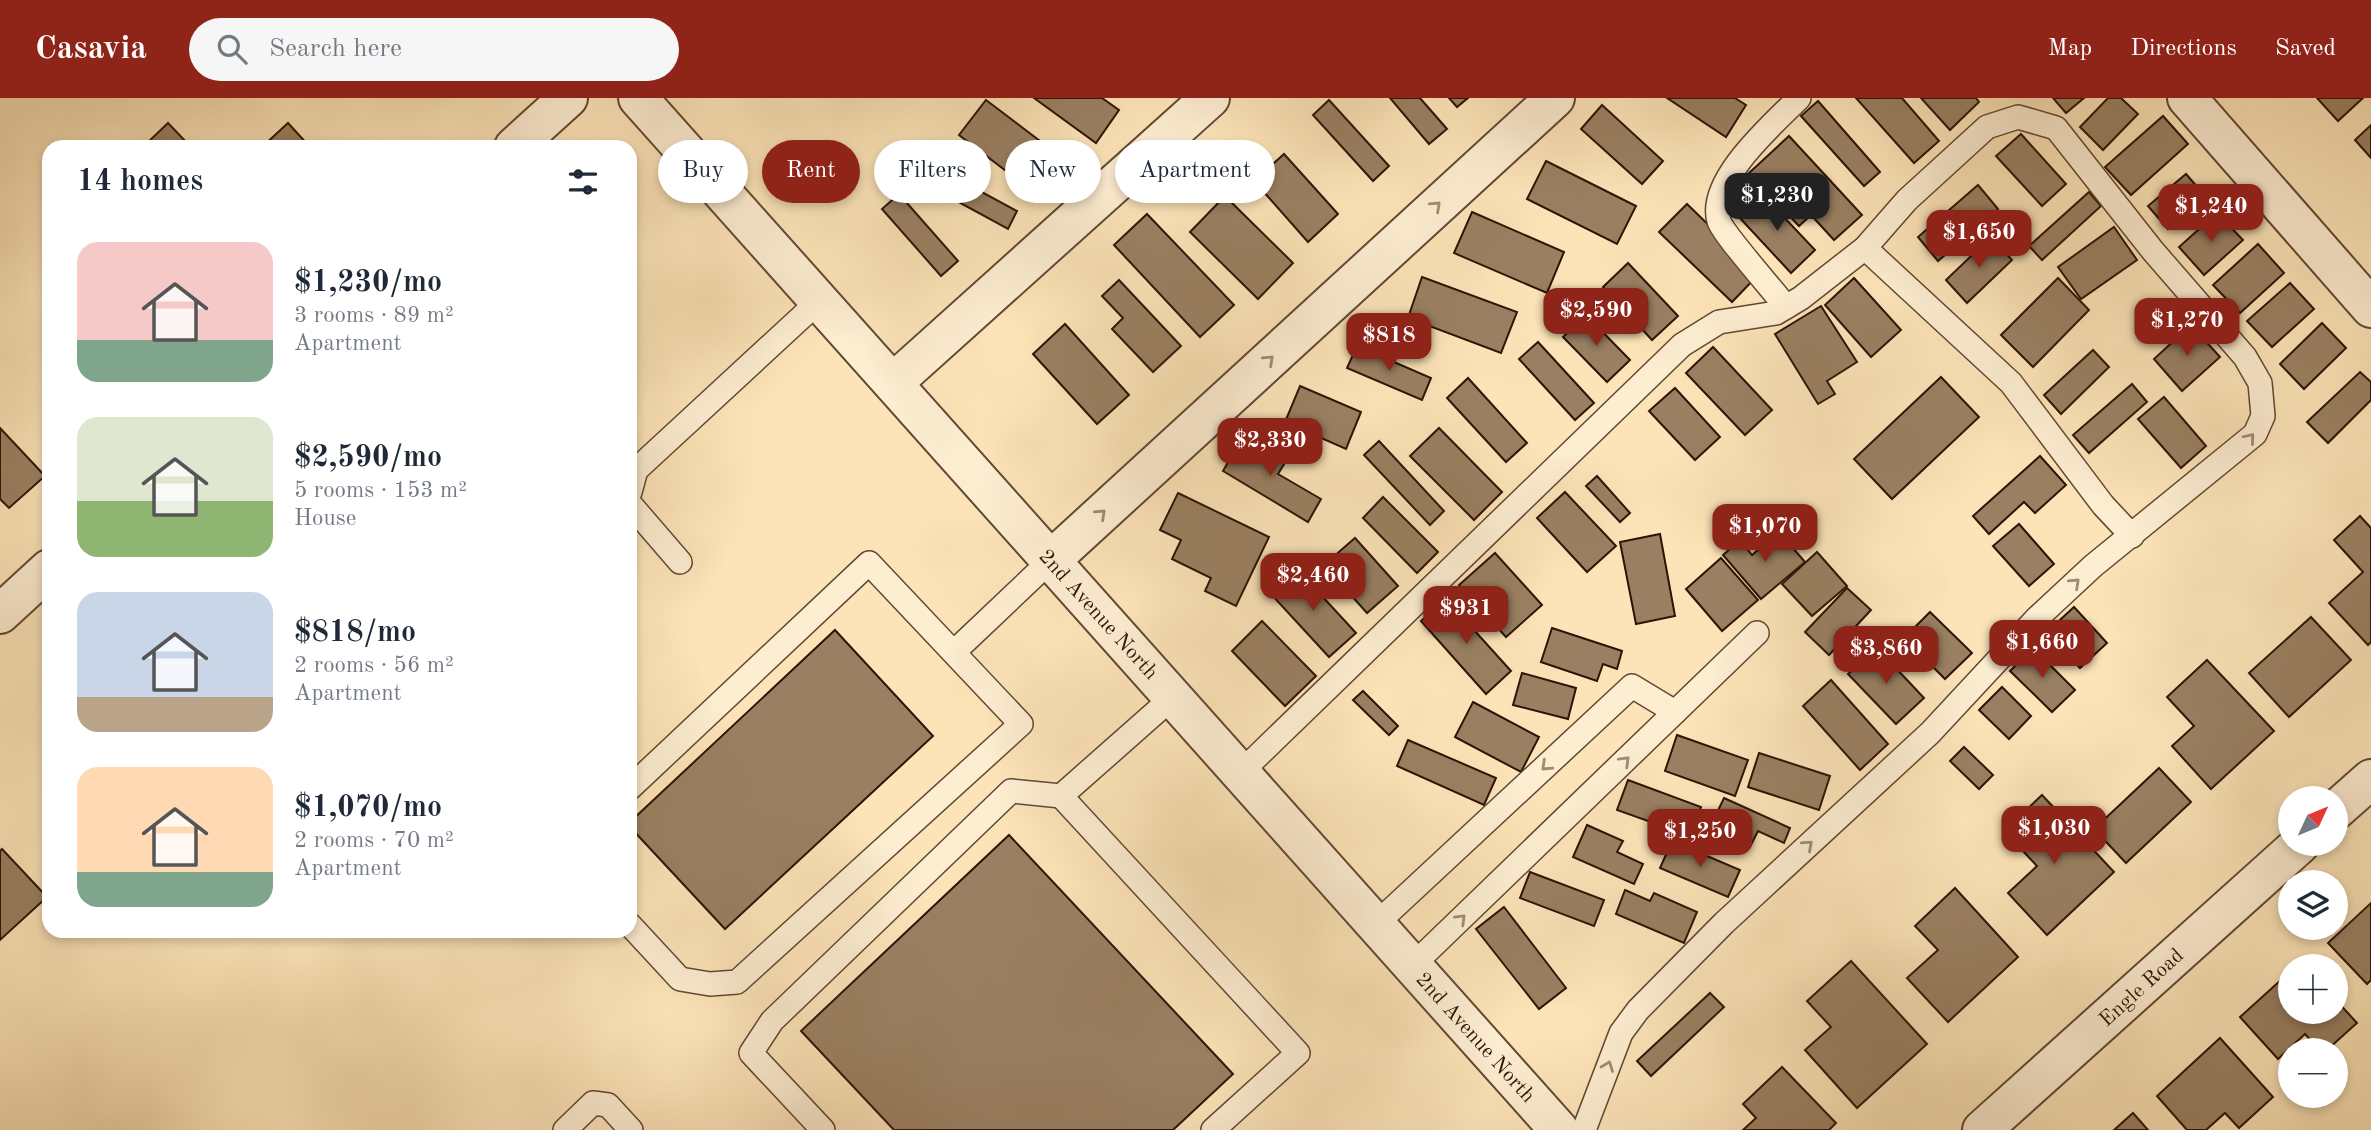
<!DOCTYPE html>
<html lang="en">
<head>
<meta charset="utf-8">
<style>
	body { margin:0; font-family:"Old Standard TT",serif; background:#f6f6f7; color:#1f2937; height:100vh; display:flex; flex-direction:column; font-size:26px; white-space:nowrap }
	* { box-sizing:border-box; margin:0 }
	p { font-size:23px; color:#747a83 }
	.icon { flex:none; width:38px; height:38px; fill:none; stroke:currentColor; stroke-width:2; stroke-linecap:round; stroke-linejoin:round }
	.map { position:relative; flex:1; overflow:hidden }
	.details { position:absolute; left:42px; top:42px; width:595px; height:798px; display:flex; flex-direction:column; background:#fff; border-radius:21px; box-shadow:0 4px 10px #0003 }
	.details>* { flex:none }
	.top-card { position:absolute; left:658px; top:42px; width:665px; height:63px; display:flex; gap:14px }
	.needle { width:46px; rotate:46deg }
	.buttons { position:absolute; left:2278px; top:688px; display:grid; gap:14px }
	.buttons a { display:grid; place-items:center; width:70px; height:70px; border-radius:50%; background:#fff; box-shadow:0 4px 10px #0003; font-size:35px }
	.price { position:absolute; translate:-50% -60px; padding:0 16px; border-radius:14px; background:#8f2418; color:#fff; font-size:23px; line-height:46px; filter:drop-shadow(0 2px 4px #0008) }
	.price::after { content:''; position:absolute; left:50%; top:42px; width:21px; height:16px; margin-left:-10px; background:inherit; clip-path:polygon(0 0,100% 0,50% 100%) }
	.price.selected { background:#222; color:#fff }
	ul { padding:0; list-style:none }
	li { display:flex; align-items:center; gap:21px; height:175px; padding:0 35px }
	li span { display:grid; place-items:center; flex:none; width:196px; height:140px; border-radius:21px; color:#555 }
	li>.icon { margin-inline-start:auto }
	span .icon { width:84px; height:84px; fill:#fffc; stroke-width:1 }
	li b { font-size:30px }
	h2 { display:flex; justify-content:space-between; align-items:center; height:84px; padding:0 35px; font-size:30px }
	.tag { padding:0 24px; border-radius:32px; background:#fff; box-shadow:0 4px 10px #0003; font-size:24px; line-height:63px }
	.tag.selected { background:#8f2418; color:#fff }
	header { display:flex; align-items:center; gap:42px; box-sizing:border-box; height:98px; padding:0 35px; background:#8f2418; color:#fff }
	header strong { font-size:33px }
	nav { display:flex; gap:38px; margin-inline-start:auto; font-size:24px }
	.search { width:490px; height:63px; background:#f6f6f7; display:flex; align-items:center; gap:18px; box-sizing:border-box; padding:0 24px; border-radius:38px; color:#747a83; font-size:26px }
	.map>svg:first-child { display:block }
</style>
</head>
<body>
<header>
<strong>Casavia</strong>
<div class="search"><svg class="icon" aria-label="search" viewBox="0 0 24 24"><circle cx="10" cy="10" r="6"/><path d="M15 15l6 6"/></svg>Search here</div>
<nav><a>Map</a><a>Directions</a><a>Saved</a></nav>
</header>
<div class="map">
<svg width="2371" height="1032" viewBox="0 0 2371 1032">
	<rect width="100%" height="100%" fill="#fce4b8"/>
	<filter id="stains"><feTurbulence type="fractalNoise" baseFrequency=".00286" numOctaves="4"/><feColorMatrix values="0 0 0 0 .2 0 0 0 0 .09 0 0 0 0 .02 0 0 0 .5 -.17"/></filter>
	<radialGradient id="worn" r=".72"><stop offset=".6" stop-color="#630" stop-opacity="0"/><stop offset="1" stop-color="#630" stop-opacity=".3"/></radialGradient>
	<g fill="#9a8062" stroke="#2f1305" stroke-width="2">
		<path d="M1034 0H1102L1119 12 1096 45Z"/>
		<path d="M1390 0H1420L1447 31 1429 46Z"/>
		<path d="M1449 0H1468L1457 9Z"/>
		<path d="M1667 0H1735L1746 7 1726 39Z"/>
		<path d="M1856 0H1902L1939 43 1914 65Z"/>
		<path d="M1921 0H1976L1979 4 1950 32Z"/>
		<path d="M2053 0H2084L2066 15Z"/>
		<path d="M2108 0H2121L2138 16 2103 52 2080 29Z"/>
		<path d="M2317 0H2363L2338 23Z"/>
		<path d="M986 2 1065 62 1051 81 1026 63 1014 79 959 37Z"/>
		<path d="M1329 2 1389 68 1373 83 1313 17Z"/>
		<path d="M1818 3 1880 74 1864 88 1801 18Z"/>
		<path d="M1602 7 1663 63 1642 86 1581 31Z"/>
		<path d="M2163 18 2188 46 2131 97 2105 69Z"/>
		<path d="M168 25 191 49H143Z"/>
		<path d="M288 25 310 49H262Z"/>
		<path d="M2371 27V60L2355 42Z"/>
		<path d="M2021 36 2066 86 2042 108 1996 58Z"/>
		<path d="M1789 38 1862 117 1834 142 1811 117 1799 128 1749 75Z"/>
		<path d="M1284 56 1338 116 1308 144 1254 83Z"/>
		<path d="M1546 63 1636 108 1617 146 1527 101Z"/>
		<path d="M941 72 1017 113 1008 131 931 89Z"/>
		<path d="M2186 76 2206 99 2168 131 2148 108Z"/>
		<path d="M1978 87 1998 111 1938 163 1918 139Z"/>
		<path d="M2089 94 2101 108 2042 162 2029 148Z"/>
		<path d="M899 96 958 163 941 178 882 111Z"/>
		<path d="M1762 96 1815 152 1791 175 1738 118Z"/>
		<path d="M1225 98 1293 165 1258 201 1190 134Z"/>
		<path d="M1687 106 1759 176 1732 204 1659 134Z"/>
		<path d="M1472 114 1564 154 1547 195 1454 155Z"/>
		<path d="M2217 115 2243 142 2204 177 2179 149Z"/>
		<path d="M1147 116 1234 207 1200 239 1114 147Z"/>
		<path d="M2114 129 2137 162 2081 201 2058 169Z"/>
		<path d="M1991 139 2012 162 1967 205 1946 182Z"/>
		<path d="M2258 146 2284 175 2240 215 2213 187Z"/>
		<path d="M1628 165 1678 218 1652 242 1603 189Z"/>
		<path d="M1422 179 1517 214 1501 255 1408 220Z"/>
		<path d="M1854 180 1901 232 1871 259 1825 207Z"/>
		<path d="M2058 180 2089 212 2033 269 2001 237Z"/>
		<path d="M1119 182 1181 248 1153 274 1112 231 1123 220 1102 198Z"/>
		<path d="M2290 185 2314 211 2272 249 2247 223Z"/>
		<path d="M1821 208 1857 264 1827 283 1835 296 1818 306 1775 236Z"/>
		<path d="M1586 217 1630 262 1607 284 1563 239Z"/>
		<path d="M2322 225 2346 250 2304 291 2280 266Z"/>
		<path d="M1065 226 1129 297 1097 326 1033 256Z"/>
		<path d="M2191 227 2220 259 2182 293 2154 261Z"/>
		<path d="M1538 244 1594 305 1575 322 1519 261Z"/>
		<path d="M1357 248 1431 280 1422 302 1347 270Z"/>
		<path d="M1713 249 1772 312 1745 337 1686 275Z"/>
		<path d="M2093 252 2109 269 2061 316 2044 297Z"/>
		<path d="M2360 274 2371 284V302L2328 345 2307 324Z"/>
		<path d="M1941 279 1979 319 1892 401 1854 361Z"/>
		<path d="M1468 280 1527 345 1506 364 1447 300Z"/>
		<path d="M2132 286 2147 304 2089 355 2073 337Z"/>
		<path d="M1300 288 1361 314 1346 351 1285 324Z"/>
		<path d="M1675 290 1720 339 1695 362 1649 313Z"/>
		<path d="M2164 299 2206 348 2181 370 2138 321Z"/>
		<path d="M0 330 45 378 9 410 0 401Z"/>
		<path d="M1439 330 1502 394 1474 422 1410 358Z"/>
		<path d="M1244 337 1286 363 1278 376 1321 401 1308 424 1223 373Z"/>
		<path d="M1379 343 1444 413 1430 427 1364 357Z"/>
		<path d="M2040 358 2066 387 2035 415 2024 404 1989 436 1973 418Z"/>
		<path d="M1597 378 1630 415 1620 424 1586 388Z"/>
		<path d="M1565 394 1616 448 1587 474 1537 420Z"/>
		<path d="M1178 395 1269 439 1236 508 1205 493 1211 480 1172 461 1181 442 1160 432Z"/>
		<path d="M1383 399 1438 454 1417 475 1363 420Z"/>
		<path d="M2360 418 2371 430V544L2368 547 2329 505 2363 474 2334 442Z"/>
		<path d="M2019 426 2054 466 2029 488 1993 448Z"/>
		<path d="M1779 434 1805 464 1761 501 1723 457 1740 442 1752 457Z"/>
		<path d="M1660 436 1675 518 1636 526 1620 444Z"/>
		<path d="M1355 440 1398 488 1367 515 1324 467Z"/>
		<path d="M1817 454 1847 488 1812 518 1782 486Z"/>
		<path d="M1495 455 1542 507 1506 539 1459 487Z"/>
		<path d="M1721 460 1758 502 1722 533 1686 491Z"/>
		<path d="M1297 471 1356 535 1329 559 1270 495Z"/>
		<path d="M1847 490 1871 512 1829 557 1805 534Z"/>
		<path d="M1446 501 1511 573 1486 596 1421 523Z"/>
		<path d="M2074 509 2107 545 2080 570 2047 534Z"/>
		<path d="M1930 514 1972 555 1945 581 1904 540Z"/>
		<path d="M2311 519 2351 562 2289 619 2249 575Z"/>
		<path d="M1262 523 1316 578 1285 608 1232 553Z"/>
		<path d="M1552 530 1622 553 1617 571 1603 566 1597 583 1541 564Z"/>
		<path d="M835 532 933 638 725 831 630 729V724Z"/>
		<path d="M1877 550 1924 600 1896 626 1848 576Z"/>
		<path d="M2033 550 2075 592 2052 614 2010 573Z"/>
		<path d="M2207 562 2274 633 2211 691 2172 648 2194 628 2167 599Z"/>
		<path d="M1522 575 1576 590 1568 621 1513 607Z"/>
		<path d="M1831 582 1888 646 1860 672 1803 608Z"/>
		<path d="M2002 589 2031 618 2009 641 1979 612Z"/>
		<path d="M1363 593 1398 628 1389 637 1353 602Z"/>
		<path d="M1473 604 1539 639 1521 674 1455 639Z"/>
		<path d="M1677 637 1748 662 1735 698 1665 673Z"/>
		<path d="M1408 642 1496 680 1484 707 1397 668Z"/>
		<path d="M1964 649 1993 677 1979 691 1950 663Z"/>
		<path d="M1759 655 1830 678 1819 712 1748 689Z"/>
		<path d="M2159 670 2191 704 2126 765 2094 731Z"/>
		<path d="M1628 682 1701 709 1690 738 1617 712Z"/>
		<path d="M2042 697 2114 774 2047 837 2008 795 2037 768 2004 733Z"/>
		<path d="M1724 700 1790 730 1784 745 1758 733 1750 749 1709 731Z"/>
		<path d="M1587 727 1623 743 1617 754 1643 766 1634 786 1573 759Z"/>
		<path d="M1009 737 1233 976 1173 1032H894L801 933Z"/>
		<path d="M1672 743 1740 772 1728 799 1660 770Z"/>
		<path d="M2 751 47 799 0 842V753Z"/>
		<path d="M1530 774 1604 802 1594 828 1520 800Z"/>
		<path d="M1955 790 2018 859 1948 924 1907 880 1938 852 1915 828Z"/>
		<path d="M1625 792 1650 803 1654 795 1697 814 1684 845 1616 816Z"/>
		<path d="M2371 805V882L2367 886 2328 845Z"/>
		<path d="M1504 809 1566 890 1539 911 1476 831Z"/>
		<path d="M1851 863 1927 946 1857 1010 1805 952 1831 929 1807 903Z"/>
		<path d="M2291 873V914H2336V902L2357 925 2327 952H2319L2305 936 2278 961 2240 919Z"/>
		<path d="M1710 895 1724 909 1651 978 1637 963Z"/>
		<path d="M2220 940 2273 999 2239 1030 2225 1015 2206 1032H2187L2157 998Z"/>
		<path d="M1782 969 1836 1025 1829 1032H1743L1756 1020 1743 1006Z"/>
		<path d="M2133 1015 2148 1032H2114Z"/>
	</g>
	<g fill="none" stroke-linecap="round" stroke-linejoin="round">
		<defs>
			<g id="service">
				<path d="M1865 150 2011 285 2103 407 2132 438"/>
				<path d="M1786 209C1774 193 1723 136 1719 123 1707 83 1773 26 1799 0"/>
				<path d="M630 394 636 372 820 202"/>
				<path d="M630 406 680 464"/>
				<path d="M954 554 1051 462"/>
				<path d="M1173 599 1061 698 1298 955 1213 1032"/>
				<path d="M1240 675 1682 247 1719 224 1776 215 1801 200 1865 150 1907 102 1987 29 2018 19 2056 30 2153 153 2245 259 2260 285 2263 318 2255 336 2093 468 2036 521 1930 635 1724 825 1638 912 1621 935 1584 1032"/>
				<path d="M630 690 869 465 1021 626 737 884 710 886 680 881 630 827"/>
				<path d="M1375 827 1632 588 1675 614"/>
				<path d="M1412 868 1757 535"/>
				<path d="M565 1032 593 1005 608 1007 631 1032"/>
				<path d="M823 1032 751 955 772 923 1011 693 1061 698"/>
			</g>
			<g id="minor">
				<path d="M2187 0 2371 210"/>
				<path d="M514 49 568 0"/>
				<path d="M894 284 1210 0"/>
				<path d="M1051 462 1555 0"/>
				<path d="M0 516 49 471"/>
				<path d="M2336 712 2371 681"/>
				<path d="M1982 1032 2300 746"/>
			</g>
			<path id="tertiary" d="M638 0 1559 1032"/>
		</defs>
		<use href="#service" stroke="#624732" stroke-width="26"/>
		<use href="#minor" stroke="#624732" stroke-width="42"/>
		<use href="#tertiary" stroke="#624732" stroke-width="42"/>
		<use href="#service" stroke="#fdedd1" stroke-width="23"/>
		<use href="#minor" stroke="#fdedd1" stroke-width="38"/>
		<use href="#tertiary" stroke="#fdedd1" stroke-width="38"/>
	</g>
	<defs><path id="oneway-chevron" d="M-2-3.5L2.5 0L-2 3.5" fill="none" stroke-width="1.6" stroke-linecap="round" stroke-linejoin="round" transform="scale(1.75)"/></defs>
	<g stroke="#a08b75">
		<use href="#oneway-chevron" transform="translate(1436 108) rotate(-43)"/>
		<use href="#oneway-chevron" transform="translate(1269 262) rotate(-43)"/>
		<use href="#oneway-chevron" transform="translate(2250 340) rotate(-50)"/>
		<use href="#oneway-chevron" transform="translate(1101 416) rotate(-43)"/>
		<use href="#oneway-chevron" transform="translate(2075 485) rotate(-43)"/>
		<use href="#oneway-chevron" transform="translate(1625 663) rotate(-44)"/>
		<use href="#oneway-chevron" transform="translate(1546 668) rotate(137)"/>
		<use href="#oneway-chevron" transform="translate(1808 747) rotate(-42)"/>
		<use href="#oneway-chevron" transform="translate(1461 821) rotate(-44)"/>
		<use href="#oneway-chevron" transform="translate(1608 968) rotate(-69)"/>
	</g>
	<g text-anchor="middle" stroke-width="5" stroke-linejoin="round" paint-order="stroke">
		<g font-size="21" fill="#2f1305" stroke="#fdedd1">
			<text transform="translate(1099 516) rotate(48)" y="7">2nd Avenue North</text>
			<text transform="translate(2141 889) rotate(-42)" y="7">Engle Road</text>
			<text transform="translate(1476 939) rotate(48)" y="7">2nd Avenue North</text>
		</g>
	</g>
	<rect width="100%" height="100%" filter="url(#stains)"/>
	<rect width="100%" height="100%" fill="url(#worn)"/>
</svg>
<div class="buttons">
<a><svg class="needle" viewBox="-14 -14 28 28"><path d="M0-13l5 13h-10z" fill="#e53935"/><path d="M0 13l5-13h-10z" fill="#747a83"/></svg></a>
<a><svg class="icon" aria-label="layers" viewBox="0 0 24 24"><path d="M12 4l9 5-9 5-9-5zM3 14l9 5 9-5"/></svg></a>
<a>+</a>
<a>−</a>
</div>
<b class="price selected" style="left:1777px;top:135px">$1,230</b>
<b class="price" style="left:2211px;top:146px">$1,240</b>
<b class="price" style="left:1979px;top:172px">$1,650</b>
<b class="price" style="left:1596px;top:250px">$2,590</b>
<b class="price" style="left:2187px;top:260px">$1,270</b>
<b class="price" style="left:1389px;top:275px">$818</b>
<b class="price" style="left:1270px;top:380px">$2,330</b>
<b class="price" style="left:1765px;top:466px">$1,070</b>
<b class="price" style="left:1313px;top:515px">$2,460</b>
<b class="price" style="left:1466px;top:548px">$931</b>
<b class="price" style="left:2042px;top:582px">$1,660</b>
<b class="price" style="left:1886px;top:588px">$3,860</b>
<b class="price" style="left:2054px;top:768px">$1,030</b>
<b class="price" style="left:1700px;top:771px">$1,250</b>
<div class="top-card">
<a class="tag">Buy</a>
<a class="tag selected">Rent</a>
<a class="tag">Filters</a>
<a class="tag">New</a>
<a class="tag">Apartment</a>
</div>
<section class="details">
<h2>14 homes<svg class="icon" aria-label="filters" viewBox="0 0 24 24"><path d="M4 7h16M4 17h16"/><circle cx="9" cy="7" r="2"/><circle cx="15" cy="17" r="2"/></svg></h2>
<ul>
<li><span style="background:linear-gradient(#f6c9c9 70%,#7fa58c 0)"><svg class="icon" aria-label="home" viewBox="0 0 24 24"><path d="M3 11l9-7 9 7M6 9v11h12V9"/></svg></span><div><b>$1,230/mo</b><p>3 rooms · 89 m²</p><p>Apartment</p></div></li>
<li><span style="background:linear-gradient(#dfe7d0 60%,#8fb573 0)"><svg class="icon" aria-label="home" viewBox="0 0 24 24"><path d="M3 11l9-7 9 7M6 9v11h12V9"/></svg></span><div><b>$2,590/mo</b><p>5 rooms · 153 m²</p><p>House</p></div></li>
<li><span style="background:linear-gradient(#c9d6e8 75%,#b9a48a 0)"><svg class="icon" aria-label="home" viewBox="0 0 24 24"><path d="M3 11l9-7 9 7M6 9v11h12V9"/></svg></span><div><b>$818/mo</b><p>2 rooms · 56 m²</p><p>Apartment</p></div></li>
<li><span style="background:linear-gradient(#ffd9b3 75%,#7fa58c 0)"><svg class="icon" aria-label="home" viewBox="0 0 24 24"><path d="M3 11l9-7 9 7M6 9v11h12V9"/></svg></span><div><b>$1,070/mo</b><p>2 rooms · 70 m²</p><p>Apartment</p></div></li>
</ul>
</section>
</div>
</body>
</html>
